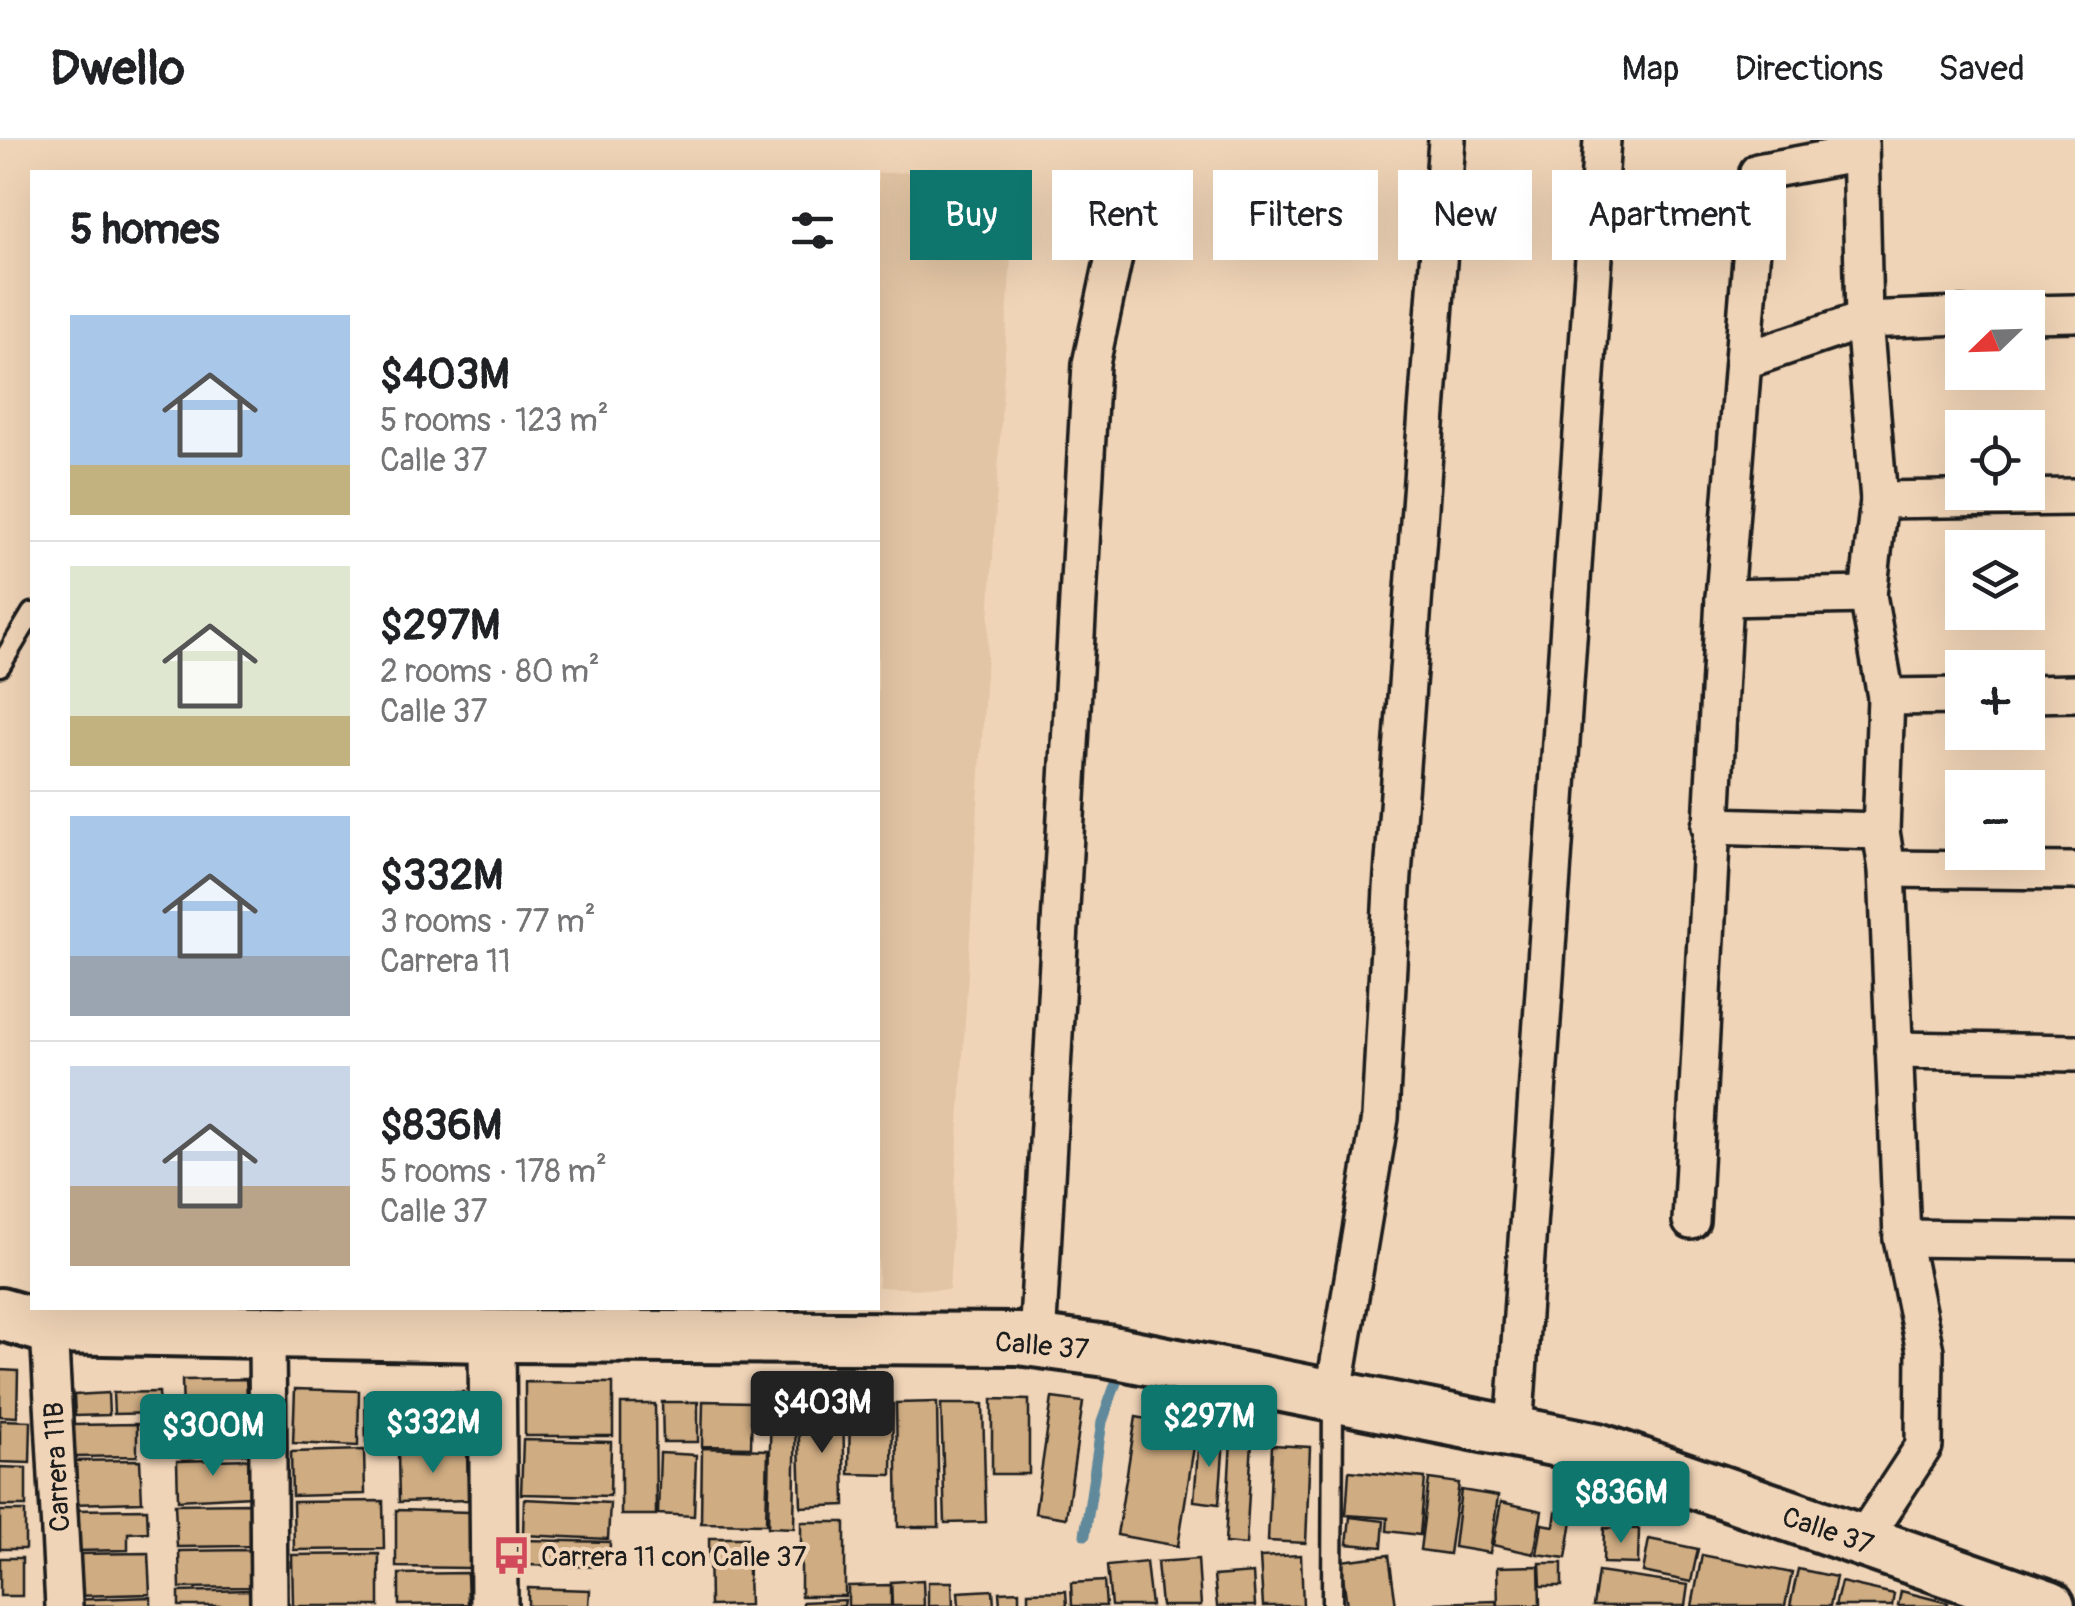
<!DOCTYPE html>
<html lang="en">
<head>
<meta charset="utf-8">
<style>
	body { margin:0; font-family:Pangolin,sans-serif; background:#f2f2f2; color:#202124; height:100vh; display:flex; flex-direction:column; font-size:38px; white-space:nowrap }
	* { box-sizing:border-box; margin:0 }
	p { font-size:32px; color:#757577 }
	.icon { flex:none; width:55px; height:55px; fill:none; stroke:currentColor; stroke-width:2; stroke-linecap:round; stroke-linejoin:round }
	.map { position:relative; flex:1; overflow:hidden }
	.side { position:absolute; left:30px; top:30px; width:850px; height:1140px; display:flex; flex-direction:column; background:#fff; border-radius:0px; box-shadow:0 10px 40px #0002 }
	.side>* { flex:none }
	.hud { position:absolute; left:910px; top:30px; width:950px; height:90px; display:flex; gap:20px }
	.needle { width:65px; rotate:247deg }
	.tools { position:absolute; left:1945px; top:150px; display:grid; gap:20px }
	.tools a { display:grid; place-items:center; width:100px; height:100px; border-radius:0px; background:#fff; box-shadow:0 10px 40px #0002; font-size:50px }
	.price { position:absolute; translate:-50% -85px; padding:0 22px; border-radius:10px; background:#0f766e; color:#fff; font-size:32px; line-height:65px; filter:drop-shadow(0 2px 5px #0008) }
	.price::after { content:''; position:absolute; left:50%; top:60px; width:30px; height:22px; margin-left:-15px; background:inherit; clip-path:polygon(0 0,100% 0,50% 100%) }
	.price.current { background:#222; color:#fff }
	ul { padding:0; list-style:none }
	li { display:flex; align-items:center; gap:30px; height:250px; padding:0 40px }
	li+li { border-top:2px solid #e0e0e0 }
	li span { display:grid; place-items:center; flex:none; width:280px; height:200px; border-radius:0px; color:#555 }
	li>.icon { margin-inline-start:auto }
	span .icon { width:120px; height:120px; fill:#fffc; stroke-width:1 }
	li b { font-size:42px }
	h2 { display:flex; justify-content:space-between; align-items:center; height:120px; padding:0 40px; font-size:42px }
	.chip { padding:0 35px; border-radius:0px; background:#fff; box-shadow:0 10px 40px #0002; font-size:35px; line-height:90px }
	.chip.current { background:#0f766e; color:#fff }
	header { display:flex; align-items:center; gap:60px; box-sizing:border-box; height:140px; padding:0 50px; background:#fff; border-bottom:2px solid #e0e0e0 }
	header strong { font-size:48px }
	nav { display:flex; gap:55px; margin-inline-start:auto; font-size:35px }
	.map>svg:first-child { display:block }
</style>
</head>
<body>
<header>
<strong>Dwello</strong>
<nav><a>Map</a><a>Directions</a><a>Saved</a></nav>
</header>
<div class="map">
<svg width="2075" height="1466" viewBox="0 0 2075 1466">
	<rect width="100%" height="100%" fill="#f0d4b7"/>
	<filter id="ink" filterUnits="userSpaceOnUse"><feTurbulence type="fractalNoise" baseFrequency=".01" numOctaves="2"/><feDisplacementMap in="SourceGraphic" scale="20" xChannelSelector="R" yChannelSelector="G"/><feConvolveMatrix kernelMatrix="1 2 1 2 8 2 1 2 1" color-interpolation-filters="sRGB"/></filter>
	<g filter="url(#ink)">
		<path fill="#e2c5a4" d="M1016 30 949 1150 878 1147V33Z"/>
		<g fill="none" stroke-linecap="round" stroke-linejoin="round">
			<path stroke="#60899b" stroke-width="11" d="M1085 1395 1102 1282 1118 1237"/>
		</g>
		<g fill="#cfac82" stroke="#1c1c1c" stroke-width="2.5">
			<path d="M0 1230 18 1231 17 1277 0 1276Z"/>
			<path d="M246 1239 248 1273 183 1274 182 1240Z"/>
			<path d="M525 1242 613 1243V1296H525Z"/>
			<path d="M295 1249 359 1251 358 1306 293 1303Z"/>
			<path d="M159 1252 160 1273 114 1274 113 1253Z"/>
			<path d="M464 1252 466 1307 410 1308 408 1254Z"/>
			<path d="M108 1253 109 1275 75 1276 74 1255Z"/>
			<path d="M397 1255V1302H366L365 1256Z"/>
			<path d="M1052 1258 1083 1262 1066 1378 1035 1373Z"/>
			<path d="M992 1259 1029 1260V1334H992Z"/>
			<path d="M703 1261 752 1262 751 1307 702 1306Z"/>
			<path d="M662 1262H698V1302H663Z"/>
			<path d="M937 1262 939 1387H898L896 1263Z"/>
			<path d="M621 1264H655L656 1375H621Z"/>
			<path d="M771 1264 796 1265 794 1388 768 1387Z"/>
			<path d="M850 1264H893L892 1335 849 1334Z"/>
			<path d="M941 1264H983L986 1382 945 1383Z"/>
			<path d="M843 1266 845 1365 801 1367 798 1268Z"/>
			<path d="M181 1275H249L250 1314H181Z"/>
			<path d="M144 1276H166L167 1298H144Z"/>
			<path d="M1136 1277 1197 1288 1178 1406 1117 1395Z"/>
			<path d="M0 1280 31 1281 30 1323 0 1322Z"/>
			<path d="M137 1284V1316L73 1317V1285Z"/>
			<path d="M1199 1297 1224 1299 1219 1364 1194 1361Z"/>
			<path d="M523 1300 611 1302 610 1356 521 1354Z"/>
			<path d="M1231 1300 1252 1301 1246 1405 1225 1403Z"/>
			<path d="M1272 1305 1310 1307 1306 1403 1268 1401Z"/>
			<path d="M702 1308 768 1310 766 1384 701 1383Z"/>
			<path d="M467 1309 468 1360 399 1362 398 1311Z"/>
			<path d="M364 1310 365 1354 292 1356 291 1312Z"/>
			<path d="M660 1313 696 1315 694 1376 658 1374Z"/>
			<path d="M249 1319 251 1356 178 1360 177 1321Z"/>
			<path d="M140 1320 142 1362 71 1364 70 1321Z"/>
			<path d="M0 1327 26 1328V1366H0Z"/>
			<path d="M1349 1331 1425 1338 1420 1395 1387 1391 1388 1378 1346 1375Z"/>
			<path d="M1429 1339 1459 1343 1449 1414 1420 1410Z"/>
			<path d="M1461 1350 1498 1356 1490 1413 1454 1407Z"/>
			<path d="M524 1359 610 1363 608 1399 523 1395Z"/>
			<path d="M383 1361 384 1409 294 1410 293 1362Z"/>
			<path d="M1501 1362 1542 1371 1534 1414 1493 1405Z"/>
			<path d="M249 1363V1406L177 1407 175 1364Z"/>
			<path d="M147 1369 148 1392 128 1393V1410L74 1411 72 1370Z"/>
			<path d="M396 1370 470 1372 469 1428 396 1427Z"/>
			<rect x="0" y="1371" width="25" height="38"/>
			<path d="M1556 1372 1573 1374 1566 1418 1537 1414 1542 1384 1554 1386Z"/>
			<path d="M1350 1377 1384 1381 1382 1407 1347 1404Z"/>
			<rect x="801" y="1382" width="44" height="74"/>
			<path d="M1604 1388 1639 1389 1638 1424 1603 1423Z"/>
			<path d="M709 1398H747L749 1465 710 1466Z"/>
			<path d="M1649 1399 1698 1409 1691 1442 1643 1432Z"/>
			<path d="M524 1400 610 1402 609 1427 524 1425Z"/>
			<path d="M249 1410 250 1447 180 1448 179 1411Z"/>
			<path d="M148 1413 150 1454 75 1456 74 1414Z"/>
			<path d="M379 1414V1466H293L292 1415Z"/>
			<path d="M1301 1415 1303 1466H1263L1260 1417Z"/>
			<path d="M1389 1415 1396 1466H1347L1341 1421Z"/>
			<path d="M1702 1415 1792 1433 1785 1466H1692Z"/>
			<rect x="0" y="1418" width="22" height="38"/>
			<path d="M1198 1419 1201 1466H1161L1157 1422Z"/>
			<path d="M1146 1422 1151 1466H1111L1107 1426Z"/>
			<path d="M1540 1423H1562V1446H1541Z"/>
			<path d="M1539 1426 1540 1465 1498 1466 1497 1427Z"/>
			<path d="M1798 1429 1836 1437 1830 1466H1790Z"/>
			<path d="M1598 1432 1688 1445 1685 1466H1593Z"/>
			<path d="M467 1433 468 1464 399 1465V1434Z"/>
			<path d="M1253 1433 1255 1466H1217L1214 1436Z"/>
			<path d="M923 1440 924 1466H892L891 1442Z"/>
			<path d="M1104 1441 1106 1466H1072L1071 1443Z"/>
			<path d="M928 1442H952L953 1466H928Z"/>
			<path d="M1841 1442 1894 1454 1892 1466H1835Z"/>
			<path d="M891 1445V1466H848V1446Z"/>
			<path d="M528 1448 590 1450 589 1466H528Z"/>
			<path d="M249 1450 250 1466H179V1452Z"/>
			<path d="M993 1450 994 1466H959L958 1452Z"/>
			<path d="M1019 1451V1466H1000L999 1452Z"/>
			<path d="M1066 1451 1067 1466H1028V1452Z"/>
			<path d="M1901 1451 1948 1463 1947 1466H1898Z"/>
			<path d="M151 1457V1466H70V1460Z"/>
			<path d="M845 1460 844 1466H803V1462Z"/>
			<path d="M1496 1461 1497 1466H1437L1436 1463Z"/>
		</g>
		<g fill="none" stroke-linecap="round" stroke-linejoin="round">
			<defs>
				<g id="service">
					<path d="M0 526 32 473"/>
					<path d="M1332 1466 1333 1258"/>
				</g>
				<g id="minor">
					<path d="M1860 0 1864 180 1879 360 1868 455 1886 557 1881 691 1887 729 1902 1098 1925 1211 1924 1306 1861 1402"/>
					<path d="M2028 174 2075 173"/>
					<path d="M1743 221 1864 180 1962 176"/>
					<path d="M1879 360 2075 357"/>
					<path d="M1724 458 1868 455"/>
					<path d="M2028 554 2075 553"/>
					<path d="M1886 557 1962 556"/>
					<path d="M1710 686 1881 691"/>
					<path d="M1887 729 2075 731"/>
					<path d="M1894 910 2075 913"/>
					<path d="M1691 1081 1724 458 1758 32 1860 13"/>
					<path d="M1902 1098 2075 1100"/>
					<path d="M49 1188 64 1466"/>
					<path d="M267 1193 269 1466"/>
					<path d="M1037 1202 1091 224 1121 84"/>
					<path d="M1333 1258 1380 978 1392 749 1447 0"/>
					<path d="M1514 1292 1602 0"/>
				</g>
				<path id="tertiary" d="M492 1196 494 1466"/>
				<path id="secondary" d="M0 1174 49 1188 492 1196 1018 1199 1107 1211 1598 1309 2049 1466"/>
			</defs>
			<use href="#service" stroke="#1c1c1c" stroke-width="25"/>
			<use href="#minor" stroke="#1c1c1c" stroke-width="42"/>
			<use href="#tertiary" stroke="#1c1c1c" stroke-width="52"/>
			<use href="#secondary" stroke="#1c1c1c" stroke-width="58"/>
			<use href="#service" stroke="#f0d4b7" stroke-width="18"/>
			<use href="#minor" stroke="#f0d4b7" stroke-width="35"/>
			<use href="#tertiary" stroke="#f0d4b7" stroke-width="45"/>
			<use href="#secondary" stroke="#f0d4b7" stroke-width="50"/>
		</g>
	</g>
	<defs>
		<symbol id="bus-bare" viewBox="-9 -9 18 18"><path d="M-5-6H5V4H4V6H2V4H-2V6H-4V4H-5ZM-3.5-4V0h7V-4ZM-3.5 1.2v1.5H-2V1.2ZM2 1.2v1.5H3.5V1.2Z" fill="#d1495b" stroke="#f0d4b7" stroke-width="2.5" paint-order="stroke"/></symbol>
	</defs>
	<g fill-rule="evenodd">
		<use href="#bus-bare" x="484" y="1388" width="55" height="55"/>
	</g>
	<g text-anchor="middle" stroke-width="8" stroke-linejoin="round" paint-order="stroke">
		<g font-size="28" fill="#1c1c1c" stroke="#f0d4b7">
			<text transform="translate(1042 1205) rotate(5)" y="10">Calle 37</text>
			<text transform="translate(56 1327) rotate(-93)" y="10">Carrera 11B</text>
			<text transform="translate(1828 1390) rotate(19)" y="10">Calle 37</text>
		</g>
		<g font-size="28" fill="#1c1c1c" stroke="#f0d4b7" text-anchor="start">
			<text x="541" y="1426">Carrera 11 con Calle 37</text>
		</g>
	</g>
</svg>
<div class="tools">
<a><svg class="needle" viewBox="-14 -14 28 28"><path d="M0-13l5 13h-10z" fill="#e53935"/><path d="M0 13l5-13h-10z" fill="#757577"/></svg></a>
<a><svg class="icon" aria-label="locate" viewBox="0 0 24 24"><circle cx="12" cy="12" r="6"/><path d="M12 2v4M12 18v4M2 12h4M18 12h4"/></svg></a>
<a><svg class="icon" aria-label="layers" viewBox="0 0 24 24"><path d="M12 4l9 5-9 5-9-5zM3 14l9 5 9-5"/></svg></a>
<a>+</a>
<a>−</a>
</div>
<b class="price current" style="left:822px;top:1316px">$403M</b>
<b class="price" style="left:1209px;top:1330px">$297M</b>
<b class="price" style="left:433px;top:1336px">$332M</b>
<b class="price" style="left:213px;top:1339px">$300M</b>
<b class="price" style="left:1621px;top:1406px">$836M</b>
<div class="hud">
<a class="chip current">Buy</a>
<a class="chip">Rent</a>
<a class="chip">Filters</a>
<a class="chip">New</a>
<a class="chip">Apartment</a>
</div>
<section class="side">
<h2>5 homes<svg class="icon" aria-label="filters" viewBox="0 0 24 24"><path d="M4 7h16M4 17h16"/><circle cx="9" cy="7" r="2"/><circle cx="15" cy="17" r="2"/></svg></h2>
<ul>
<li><span style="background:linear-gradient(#a9c7e8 75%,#c2b280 0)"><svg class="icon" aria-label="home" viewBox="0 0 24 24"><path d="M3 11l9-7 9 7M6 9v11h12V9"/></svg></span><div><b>$403M</b><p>5 rooms · 123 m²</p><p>Calle 37</p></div></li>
<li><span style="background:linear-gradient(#dfe7d0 75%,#c2b280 0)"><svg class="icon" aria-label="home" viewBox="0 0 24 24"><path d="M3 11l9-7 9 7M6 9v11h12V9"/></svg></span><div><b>$297M</b><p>2 rooms · 80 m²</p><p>Calle 37</p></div></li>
<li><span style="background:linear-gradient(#a9c7e8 70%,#9aa5b1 0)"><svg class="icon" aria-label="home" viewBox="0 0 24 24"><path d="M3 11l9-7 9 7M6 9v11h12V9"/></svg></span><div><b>$332M</b><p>3 rooms · 77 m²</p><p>Carrera 11</p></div></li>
<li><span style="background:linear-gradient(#c9d6e8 60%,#b9a48a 0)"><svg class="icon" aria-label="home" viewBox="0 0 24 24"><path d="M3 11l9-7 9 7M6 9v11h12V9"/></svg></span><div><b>$836M</b><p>5 rooms · 178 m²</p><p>Calle 37</p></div></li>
</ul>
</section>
</div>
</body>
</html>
